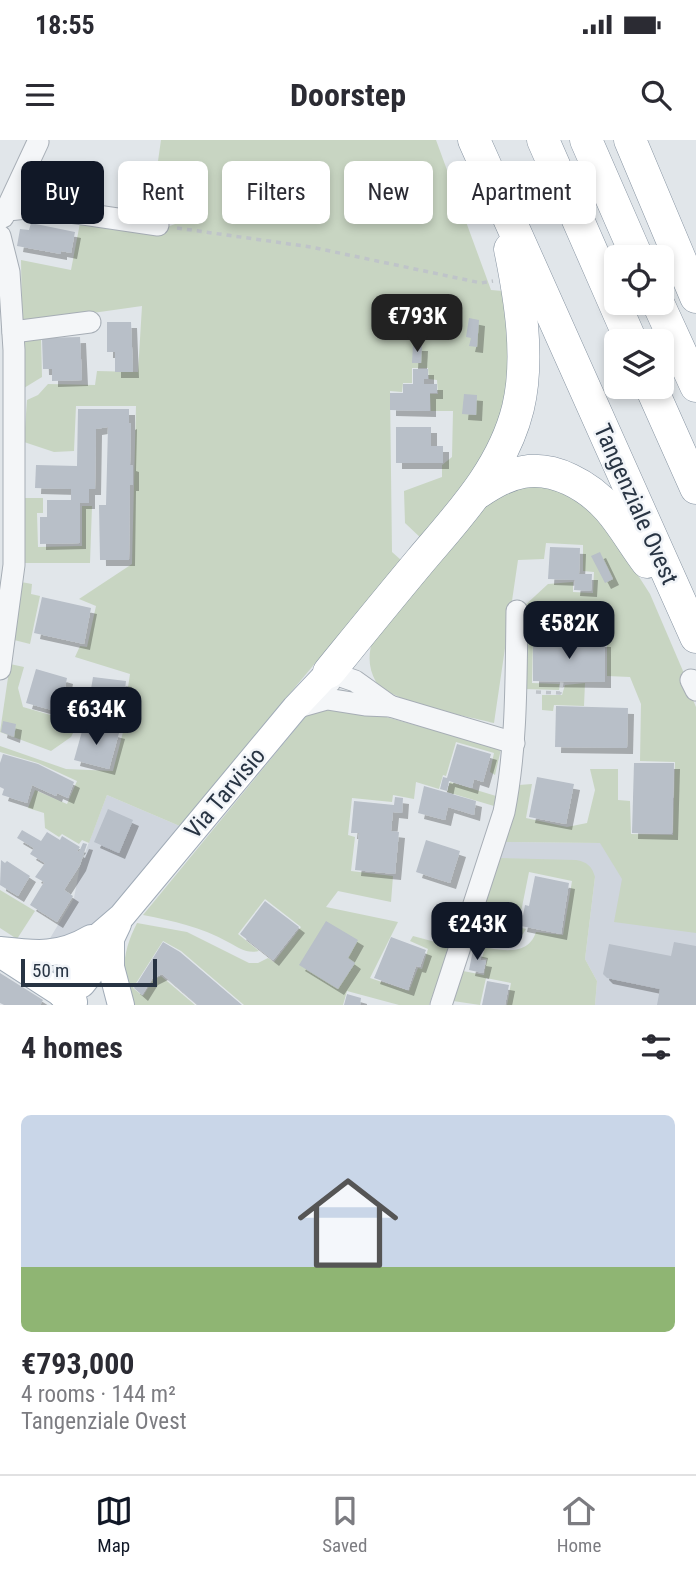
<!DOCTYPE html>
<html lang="en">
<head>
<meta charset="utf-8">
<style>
	body { margin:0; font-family:"Roboto Condensed",sans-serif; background:#f2f2f3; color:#2b2b33; height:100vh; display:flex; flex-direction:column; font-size:26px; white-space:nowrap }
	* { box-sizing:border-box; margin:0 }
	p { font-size:23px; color:#7c7c81 }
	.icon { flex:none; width:38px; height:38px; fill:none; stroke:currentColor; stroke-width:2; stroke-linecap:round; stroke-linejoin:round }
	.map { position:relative; height:865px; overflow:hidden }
	.details { display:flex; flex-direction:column; background:#fff; flex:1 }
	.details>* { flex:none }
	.guide { position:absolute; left:21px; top:21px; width:654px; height:63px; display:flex; gap:14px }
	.controls { position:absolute; left:604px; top:105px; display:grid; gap:14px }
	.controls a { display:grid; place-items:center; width:70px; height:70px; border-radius:10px; background:#fff; box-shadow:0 4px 10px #0003; font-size:35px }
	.scale { position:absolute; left:21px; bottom:18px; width:136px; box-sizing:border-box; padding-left:7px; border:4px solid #283443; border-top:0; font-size:19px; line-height:24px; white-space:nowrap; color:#283443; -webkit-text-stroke:5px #f1f4f8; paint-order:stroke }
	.price { position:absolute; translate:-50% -60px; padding:0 16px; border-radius:14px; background:#111827; color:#fff; font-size:23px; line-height:46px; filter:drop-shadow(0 2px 4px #0008) }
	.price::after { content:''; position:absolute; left:50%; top:42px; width:21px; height:16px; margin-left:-10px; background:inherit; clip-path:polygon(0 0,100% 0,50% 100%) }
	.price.active { background:#222; color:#fff }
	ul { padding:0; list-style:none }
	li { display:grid; align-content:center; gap:14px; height:371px; padding:0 21px }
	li+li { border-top:2px solid #e1e1e2 }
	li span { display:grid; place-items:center; height:217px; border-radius:10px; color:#555 }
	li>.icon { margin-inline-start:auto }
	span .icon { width:126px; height:126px; fill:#fffc; stroke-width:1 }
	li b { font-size:30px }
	h2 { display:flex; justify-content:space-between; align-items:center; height:84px; padding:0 21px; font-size:30px }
	.tag { padding:0 24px; border-radius:10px; background:#fff; box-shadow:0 4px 10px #0003; font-size:24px; line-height:63px }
	.tag.active { background:#111827; color:#fff }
	.status { display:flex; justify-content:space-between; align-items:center; height:49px; padding:0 35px; background:#fff; direction:ltr }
	.status svg { height:19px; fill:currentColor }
	header { display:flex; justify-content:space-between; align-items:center; height:91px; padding:0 21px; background:#fff; font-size:32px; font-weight:700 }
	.dock { display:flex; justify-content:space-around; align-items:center; height:98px; border-top:2px solid #e1e1e2; background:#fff; font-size:19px; color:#7c7c81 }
	.dock a { display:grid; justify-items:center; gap:4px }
	.dock .active { color:#111827 }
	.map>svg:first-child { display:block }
</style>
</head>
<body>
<div class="status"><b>18:55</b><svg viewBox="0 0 49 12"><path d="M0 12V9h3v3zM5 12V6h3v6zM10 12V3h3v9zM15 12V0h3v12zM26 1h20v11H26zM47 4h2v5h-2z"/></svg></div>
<header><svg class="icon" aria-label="menu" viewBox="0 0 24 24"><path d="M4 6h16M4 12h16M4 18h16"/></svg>Doorstep<svg class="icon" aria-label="search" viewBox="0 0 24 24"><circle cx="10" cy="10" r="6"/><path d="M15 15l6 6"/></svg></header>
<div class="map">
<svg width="696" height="865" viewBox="0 0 696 865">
	<defs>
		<filter id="shadow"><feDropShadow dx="6" dy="6" stdDeviation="0" flood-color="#0004"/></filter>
	</defs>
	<rect width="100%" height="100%" fill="#e1e6ea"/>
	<g fill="#cfd5dd">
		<path d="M107 655 182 687 105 776 91 786 67 796 49 800 74 758 80 726Z"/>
		<path d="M504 702 696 704V865H595L597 841 585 819 595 737 498 718Z"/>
	</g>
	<g fill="#c8d5c2">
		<path d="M161 0H436L491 150 503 151 514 204 495 309 424 401 405 383 404 351 442 337V325L452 317 453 271H431L430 254H438L437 240 429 239 428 228H412V243H403L402 252 390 251 392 412 401 420 272 575 182 687 107 655 89 703 82 700 79 704 62 694 59 697 45 688 44 673 28 668 35 650 67 664 77 641 38 623 0 612V606L66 629 113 631 123 592 91 582 95 562 126 561 130 534 75 517 80 506 87 507 96 466 79 459 132 424 136 266H76L74 311 54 312 24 302 27 260 38 255 48 244 95 245 97 231 138 232 142 166 22 183 21 120 71 130 80 83 146 94 181 82 150 77Z"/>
		<path d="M41 196 42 237 24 248 23 201Z"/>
		<path d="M528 342 589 359 650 454 686 538 684 539 696 567V793L614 782 622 739 600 703 504 702 516 666 519 645 532 644 526 678 567 687 587 683 595 650 590 629H618V660L630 661 631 694 673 695 675 622 640 621 641 564 630 537 607 536V501L533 499 532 543 560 544 559 550 524 549 522 468 548 444 573 442V452L593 453 594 432 583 431V405L546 403 544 419 518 420 494 583C470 577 388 561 376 542 368 528 368 514 373 499L486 362Z"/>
		<path d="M25 358H43V373H37L38 407 82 406V366H92L90 423H21Z"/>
		<path d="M21 442 32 444 31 454 40 456 30 504 14 500Z"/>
		<path d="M10 524 24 527 18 548 23 567 78 583 71 597 51 611 0 592Z"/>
		<path d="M585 543 584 566 554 565 553 571 542 570V555H562L565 545Z"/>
		<path d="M325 568 361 570 501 609 495 635 490 632 494 613 456 602 446 636 443 635 439 649 416 642 414 659 393 655 392 662 352 658 348 695 355 697 351 731 393 736 391 762 338 751 326 767 398 782 370 838 409 851 418 828 422 829 428 809 410 801 413 796 450 806 429 865H399L347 851 343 865H244L181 811 163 801 133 848 143 856 153 840 161 836 195 865H132C119 837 123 810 137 783L187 792 249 823H258L268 818 274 822 301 787 265 759 238 794 259 811C247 814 239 808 228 802 201 787 174 781 143 775L307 575Z"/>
		<path d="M450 642 496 656 494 666 447 652Z"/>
		<path d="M498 718 576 720C587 722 592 726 595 737L585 819 597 841 595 865H507L511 843 486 838 480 865 453 861 463 831 484 835 487 819 482 818 484 811 470 808 471 805C494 808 527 820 536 792L563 795 572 741 529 732 518 787 526 789 523 794 512 799 475 792Z"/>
		<path d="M0 750 35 771 17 799 0 788Z"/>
	</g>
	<g fill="#b8bfc8" filter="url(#shadow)">
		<path d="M47 25 92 31 89 61 43 56Z"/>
		<path d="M31 83 75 92 71 113 61 111V114L17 106 20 89 29 90Z"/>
		<path d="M469 178 479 180 477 207 469 206 471 198 466 197Z"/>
		<path d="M107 182H131L133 232H115V212H107Z"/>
		<path d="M80 197 82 240 52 241V229H43L42 198Z"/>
		<path d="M413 205H422L421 223H412Z"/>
		<path d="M413 229H428V239H424V244H437V253H430V271L390 270V253H403V244H413Z"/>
		<path d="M464 254 477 255 476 275 462 274Z"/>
		<path d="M78 269H129V284L131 283 130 325 133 326V345H130L129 420H100L99 365H106L108 287 96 289 95 349H89V363H80V403L40 404V377H47V360H71V349L35 348 36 325 77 326Z"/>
		<path d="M396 287H431V306H443V323H396Z"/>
		<path d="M550 407 580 408 579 434H592L591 451 574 450 575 440 548 439Z"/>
		<path d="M600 412 613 439 605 443 591 416Z"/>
		<path d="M42 457 91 468 84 504 34 493Z"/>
		<path d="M533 500 605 501V542L533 541Z"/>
		<path d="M36 529 67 538 64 553 81 558 75 581 58 576 59 572 26 563Z"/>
		<path d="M93 537 126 541 124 558 94 552 90 571 82 570 87 548 91 549Z"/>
		<path d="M556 566 628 568 627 608 555 607Z"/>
		<path d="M3 581 16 584 14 597 1 592Z"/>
		<path d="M84 584 119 593 109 629 74 620Z"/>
		<path d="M457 604 491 614 483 642 474 639 472 648 449 641 447 651 440 649 443 637 447 638Z"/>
		<path d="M3 614 38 624 74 642 68 658 57 653 56 656 32 645 27 663 2 655 4 649 0 647V623Z"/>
		<path d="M634 623H674L672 694 632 693Z"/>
		<path d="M537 637 574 644 566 684 529 677Z"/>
		<path d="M424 646 476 661 474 675 448 667 445 680 418 673Z"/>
		<path d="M395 657 403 658 402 673 393 672 391 691 399 692 395 734 355 730 359 693H351L354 661 394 665Z"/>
		<path d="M108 669 133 680 119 713 94 702Z"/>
		<path d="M22 690 41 701 47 692 60 700 62 696 80 707 77 711 79 712 83 703 87 704 80 725 64 750 73 756 57 782 30 765 44 742 35 737 45 723 30 714 34 708 17 698Z"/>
		<path d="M426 700 460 711 450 743 416 732Z"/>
		<path d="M1 720 5 723 7 721 30 736 18 756 0 745Z"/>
		<path d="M535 736 569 743 561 794 521 786 525 765 529 766Z"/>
		<path d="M265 761 299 787 273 820 240 794Z"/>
		<path d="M326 781 358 800 348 818 355 823 338 849 299 825Z"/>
		<path d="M391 797 426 810 420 827 416 826 408 850 374 838Z"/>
		<path d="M163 802 180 812 242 865H198L162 834 152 839 142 855 134 848Z"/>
		<path d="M674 802 696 806V865H657L660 849 607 838 603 834 609 804 671 816Z"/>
		<path d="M473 810 482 812 480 820 486 821 483 833 469 830Z"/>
		<path d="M0 833 43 860 40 865H4L0 863Z"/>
		<path d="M487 841 509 845 505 865H482Z"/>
		<path d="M347 854 361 858 360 865H344Z"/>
	</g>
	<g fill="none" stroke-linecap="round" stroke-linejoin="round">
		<defs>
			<g id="minor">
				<path d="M8 70 36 67 158 85"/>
				<path d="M3 77 38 2"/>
				<path d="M0 96 9 132 14 210V425L0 529"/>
				<path d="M13 192 90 182"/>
				<path d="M691 540 696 550"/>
				<path d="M330 542 329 532 355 541 390 566"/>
				<path d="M295 568 327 559 365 565 390 566 514 603"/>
				<path d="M441 865 504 672C517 606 516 539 517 471"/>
			</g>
			<g id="major">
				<path d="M111 801V827L121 865"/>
				<path d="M0 810C36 814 59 817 91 798"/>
				<path d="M0 814 74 862"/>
				<path d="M62 855 67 834 79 813 122 776 295 568 329 532"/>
				<path d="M62 855 82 844 101 820 118 784"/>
			</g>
			<g id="highway">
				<path d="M474 0 696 497"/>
				<path d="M543 0 631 201"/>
				<path d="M586 0 637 117"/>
				<path d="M630 0 696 157"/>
				<path d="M658 163 696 246"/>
				<path d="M651 247 696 348"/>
				<path d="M479 352C493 343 506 335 523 332 554 326 589 346 609 369 623 385 634 405 647 422"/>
				<path d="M329 532C360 494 390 457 421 420 460 374 503 329 518 268 530 218 520 158 510 109"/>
			</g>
		</defs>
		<use href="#minor" stroke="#a6adb5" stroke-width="23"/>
		<use href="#major" stroke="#a0abb7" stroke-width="28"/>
		<use href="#highway" stroke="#8794a2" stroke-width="33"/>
		<g stroke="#bfc4c9" stroke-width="3.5" stroke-dasharray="5 5" stroke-linecap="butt">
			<path d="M177 88 311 107 481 143 493 141"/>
			<path d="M536 552 560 553 562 542"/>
		</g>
		<use href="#minor" stroke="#f4f6f8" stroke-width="21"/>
		<use href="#major" stroke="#fff" stroke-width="26"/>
		<use href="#highway" stroke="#fff" stroke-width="32"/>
	</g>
	<g text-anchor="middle" stroke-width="5" stroke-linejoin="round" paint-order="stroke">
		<g font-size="24" fill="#283443" stroke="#f1f4f8">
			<text transform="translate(636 364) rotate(66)" y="8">Tangenziale Ovest</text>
			<text transform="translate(225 653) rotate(-50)" y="8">Via Tarvisio</text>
		</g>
	</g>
</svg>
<div class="controls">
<a><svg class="icon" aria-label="locate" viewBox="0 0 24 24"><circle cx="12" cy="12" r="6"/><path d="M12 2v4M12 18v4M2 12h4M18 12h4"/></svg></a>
<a><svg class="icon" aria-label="layers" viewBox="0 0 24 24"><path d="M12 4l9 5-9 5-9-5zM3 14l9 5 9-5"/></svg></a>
</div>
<div class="scale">50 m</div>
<b class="price active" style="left:417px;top:214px">€793K</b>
<b class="price" style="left:569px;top:521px">€582K</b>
<b class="price" style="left:96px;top:607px">€634K</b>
<b class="price" style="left:477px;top:822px">€243K</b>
<div class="guide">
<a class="tag active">Buy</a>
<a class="tag">Rent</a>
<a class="tag">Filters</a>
<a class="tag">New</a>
<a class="tag">Apartment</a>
</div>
</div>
<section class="details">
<h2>4 homes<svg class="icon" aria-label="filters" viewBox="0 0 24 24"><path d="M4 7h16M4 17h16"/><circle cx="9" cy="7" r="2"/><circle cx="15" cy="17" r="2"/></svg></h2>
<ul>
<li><span style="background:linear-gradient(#c9d6e8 70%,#8fb573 0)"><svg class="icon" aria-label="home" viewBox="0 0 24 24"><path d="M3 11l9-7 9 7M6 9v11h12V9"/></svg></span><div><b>€793,000</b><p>4 rooms · 144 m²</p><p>Tangenziale Ovest</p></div></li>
</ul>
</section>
<nav class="dock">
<a class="active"><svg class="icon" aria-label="map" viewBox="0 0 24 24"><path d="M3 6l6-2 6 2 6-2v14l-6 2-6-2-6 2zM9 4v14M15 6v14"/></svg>Map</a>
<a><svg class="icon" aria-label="saved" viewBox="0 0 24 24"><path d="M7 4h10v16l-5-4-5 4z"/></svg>Saved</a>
<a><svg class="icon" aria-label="home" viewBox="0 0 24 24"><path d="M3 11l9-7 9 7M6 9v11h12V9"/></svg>Home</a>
</nav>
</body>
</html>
